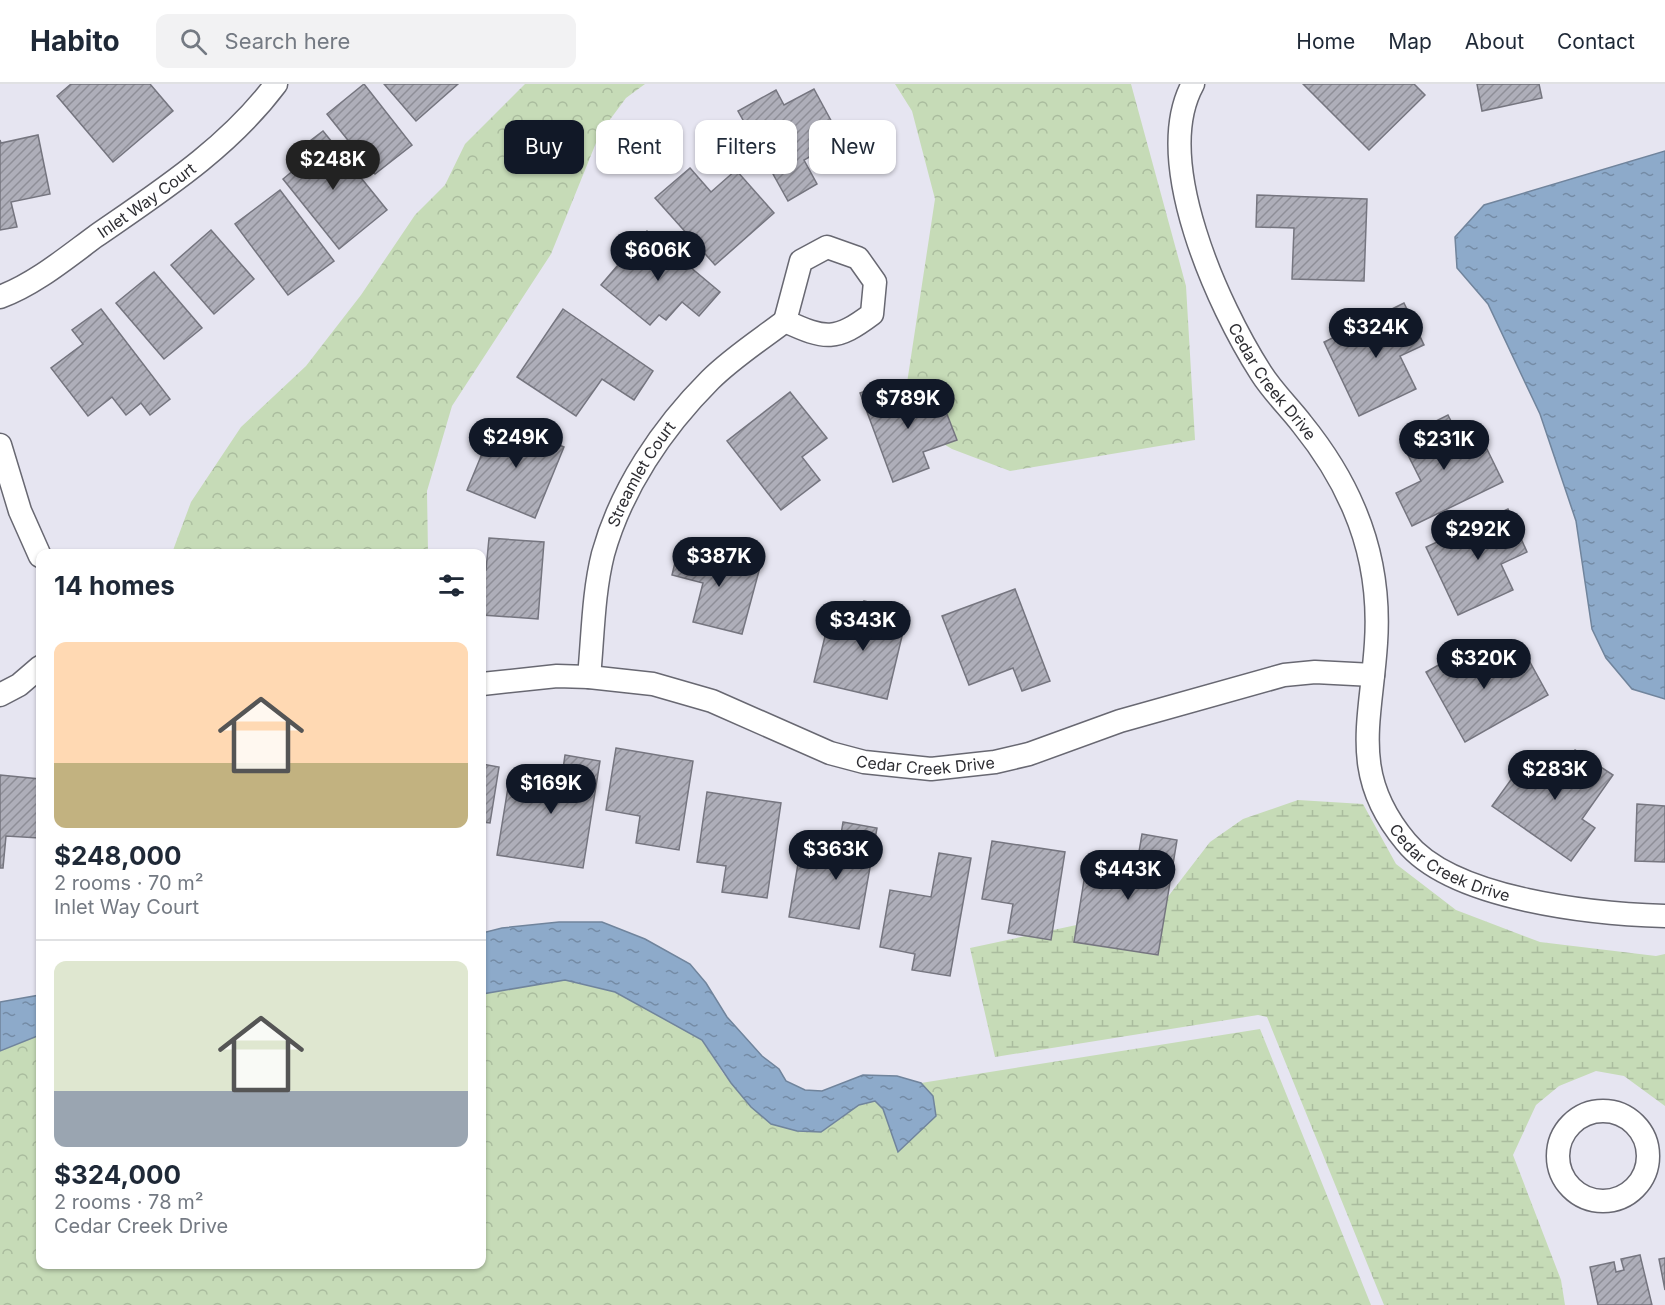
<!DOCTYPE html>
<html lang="en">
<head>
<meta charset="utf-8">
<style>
	body { margin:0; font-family:Inter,sans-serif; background:#f2f2f3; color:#1f2937; height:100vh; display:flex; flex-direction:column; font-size:22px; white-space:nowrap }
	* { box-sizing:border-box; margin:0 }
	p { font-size:20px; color:#747a83 }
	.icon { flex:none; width:33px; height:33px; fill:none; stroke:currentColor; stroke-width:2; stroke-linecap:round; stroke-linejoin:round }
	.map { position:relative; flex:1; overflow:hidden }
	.drawer { position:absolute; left:36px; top:465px; width:450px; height:720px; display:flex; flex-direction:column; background:#fff; border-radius:12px; box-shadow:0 2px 4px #0004 }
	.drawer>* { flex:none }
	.banner { position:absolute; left:504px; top:36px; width:570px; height:54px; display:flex; gap:12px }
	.price { position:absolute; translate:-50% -51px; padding:0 14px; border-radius:21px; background:#111827; color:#fff; font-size:20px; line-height:39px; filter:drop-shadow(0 2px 3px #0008) }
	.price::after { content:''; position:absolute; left:50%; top:36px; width:18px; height:14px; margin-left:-9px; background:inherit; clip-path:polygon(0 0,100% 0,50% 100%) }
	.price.current { background:#222; color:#fff }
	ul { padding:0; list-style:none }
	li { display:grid; align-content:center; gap:12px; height:318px; padding:0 18px }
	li+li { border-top:2px solid #e0e1e3 }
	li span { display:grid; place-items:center; height:186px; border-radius:12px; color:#555 }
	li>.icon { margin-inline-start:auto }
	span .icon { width:108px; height:108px; fill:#fffc; stroke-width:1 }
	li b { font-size:26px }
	h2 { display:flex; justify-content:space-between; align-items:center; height:72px; padding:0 18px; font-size:26px }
	.tag { padding:0 21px; border-radius:12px; background:#fff; box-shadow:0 2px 4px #0004; font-size:21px; line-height:54px }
	.tag.current { background:#111827; color:#fff }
	header { display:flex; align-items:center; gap:36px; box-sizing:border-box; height:84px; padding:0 30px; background:#fff; border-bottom:2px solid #e0e1e3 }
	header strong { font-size:28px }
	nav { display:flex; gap:33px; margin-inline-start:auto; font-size:21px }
	.search { width:420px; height:54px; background:#f2f2f3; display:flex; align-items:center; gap:15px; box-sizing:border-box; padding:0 21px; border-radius:12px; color:#747a83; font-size:22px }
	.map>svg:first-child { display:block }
</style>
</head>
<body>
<header>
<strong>Habito</strong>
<div class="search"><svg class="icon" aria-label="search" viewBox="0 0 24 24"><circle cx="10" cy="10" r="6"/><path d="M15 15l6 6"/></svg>Search here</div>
<nav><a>Home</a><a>Map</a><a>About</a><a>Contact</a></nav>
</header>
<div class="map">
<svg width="1665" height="1221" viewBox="0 0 1665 1221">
	<defs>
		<pattern id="forest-crowns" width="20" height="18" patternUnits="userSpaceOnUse" patternTransform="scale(1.5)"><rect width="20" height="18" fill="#c6dbb7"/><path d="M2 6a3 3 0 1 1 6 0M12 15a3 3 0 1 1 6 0" fill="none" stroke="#aabc9e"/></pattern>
		<pattern id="wetland-marsh" width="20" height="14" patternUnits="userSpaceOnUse" patternTransform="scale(1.5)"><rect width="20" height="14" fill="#c6dbb7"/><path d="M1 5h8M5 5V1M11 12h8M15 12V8" fill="none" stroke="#aabc9e"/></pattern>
		<pattern id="water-ripples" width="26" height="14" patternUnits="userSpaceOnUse" patternTransform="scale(1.5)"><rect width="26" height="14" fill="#8daaca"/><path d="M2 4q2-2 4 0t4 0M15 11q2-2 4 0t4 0" fill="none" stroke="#748ba5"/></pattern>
		<pattern id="building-hatch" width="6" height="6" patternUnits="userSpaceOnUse" patternTransform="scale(1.5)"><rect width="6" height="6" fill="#aeaeb9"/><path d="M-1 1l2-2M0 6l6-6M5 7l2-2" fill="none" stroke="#8e8e97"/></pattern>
	</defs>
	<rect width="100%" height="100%" fill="#e6e5f1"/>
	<g fill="url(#forest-crowns)">
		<path d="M525 0H645L626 14 600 49 551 170 452 322 427 407 428 469H172L191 418 241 343 306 282 361 211 415 131 445 101 465 60Z"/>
		<path d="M895 0H1131L1186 202 1195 356 1010 387 952 365 915 343 907 299 935 115 912 27Z"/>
		<path d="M565 896 615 908 683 944 702 956 723 989 751 1023 821 1048 859 1021 875 1017 883 1025 898 1067 936 1032 933 1012 921 999 1260 945 1371 1221H0V967L40 951V1180H482V910Z"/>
	</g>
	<path fill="url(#wetland-marsh)" d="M1298 716 1363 720 1396 780 1456 826 1540 858 1656 872 1665 870V1022L1624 992 1596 987 1559 1002 1536 1021 1513 1071 1561 1196 1565 1221H1384L1267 933 1258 931 995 973 970 864 1160 823 1210 758 1243 735Z"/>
	<g fill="url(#water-ripples)" stroke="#70849c" stroke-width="1.5">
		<path d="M1665 67V615L1632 605 1606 574 1592 545 1576 437 1540 330 1488 220 1457 184 1455 153 1484 121Z"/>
		<path d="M559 838H602L645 855 690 880 706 899 727 933 762 972 779 985 786 997 805 1006 822 1007 863 991 897 992 921 999 933 1012 936 1032 898 1068 883 1025 875 1017 859 1021 821 1048 797 1047 771 1040 751 1023 731 999 702 956 615 908 565 896 482 910V849L502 844Z"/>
		<path d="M40 911V951L0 967V918Z"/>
	</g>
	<g fill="url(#building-hatch)" stroke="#75757f" stroke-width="1.5">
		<path d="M71 0H150L173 27 113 78 57 12Z"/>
		<path d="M364 0 412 61 375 90 327 30Z"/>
		<path d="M384 0H458L416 37Z"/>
		<path d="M1303 0H1414L1425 11 1369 66Z"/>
		<path d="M1477 0H1539L1542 14 1482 27Z"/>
		<path d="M814 5 841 55 804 76 817 100 788 117 738 27 776 6 784 21Z"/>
		<path d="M323 47 387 126 339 165 283 95 301 80 293 70Z"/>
		<path d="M38 51 50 110 11 118 17 143 0 146V56L1 59Z"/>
		<path d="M690 84 711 108 736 86 774 129 715 181 655 114Z"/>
		<path d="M280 106 334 177 288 211 235 140Z"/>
		<path d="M1257 111 1367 115 1364 197 1292 195 1294 144 1256 143Z"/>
		<path d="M211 146 254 195 214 230 171 181Z"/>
		<path d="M647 147 720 208 699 232 682 218 666 236 659 231 650 241 601 201Z"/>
		<path d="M154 188 202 244 164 275 116 219Z"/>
		<path d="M1404 219 1424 261 1400 272 1416 305 1359 332 1324 258Z"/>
		<path d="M101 225 170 315 150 331 141 319 126 331 112 313 88 332 51 284 83 260 72 246Z"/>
		<path d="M563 225 653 287 634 316 602 295 576 332 517 293Z"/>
		<path d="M885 300 893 323 938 307 957 356 923 368 929 384 893 398 860 309Z"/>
		<path d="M790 308 827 354 802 373 820 396 781 426 727 357Z"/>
		<path d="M1448 331 1464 363 1484 359 1503 398 1412 442 1396 409 1421 397 1400 355Z"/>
		<path d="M496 336 564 363 535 434 467 406Z"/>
		<path d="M1508 425 1527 468 1501 480 1513 506 1458 531 1426 463Z"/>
		<path d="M489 454 544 458 538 535 482 531V486H486Z"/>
		<path d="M679 462 760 483 742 550 693 538 703 499 672 491Z"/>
		<path d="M1015 505 1050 597 1022 607 1013 584 969 601 942 532Z"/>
		<path d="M864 517 908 527 887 615 814 598 828 540 857 547Z"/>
		<path d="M1481 557 1498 587 1526 571 1548 611 1465 658 1426 588Z"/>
		<path d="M616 664 693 677 679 766 636 759 640 732 606 726Z"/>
		<path d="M1575 666 1613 691 1582 735 1595 744 1571 777 1492 722 1531 668 1560 688Z"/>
		<path d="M565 671 600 677 583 784 497 771 510 691 561 699Z"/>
		<path d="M482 680 499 683 490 739 482 738Z"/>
		<path d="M0 691 40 695 39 754 6 752 3 784H0Z"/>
		<path d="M707 708 781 719 767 814 722 808 726 782 697 778Z"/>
		<path d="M1637 720 1665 722V778L1635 777Z"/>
		<path d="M843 738 877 744 859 845 789 833 799 774 836 781Z"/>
		<path d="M1142 750 1177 756 1158 871 1074 858 1086 784 1135 791Z"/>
		<path d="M992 757 1065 768 1051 856 1008 849 1013 820 982 815Z"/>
		<path d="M939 769 971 774 950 892 912 886 915 870 880 863 890 806 931 813Z"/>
		<path d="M1640 1171 1652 1221H1598L1590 1183 1614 1178 1616 1188 1624 1186 1621 1175Z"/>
		<path d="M1665 1174V1206L1659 1175Z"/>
	</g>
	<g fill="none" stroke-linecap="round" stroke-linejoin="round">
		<defs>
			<g id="minor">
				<path id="s1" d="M1193 0C1151 76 1218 222 1261 289 1273 308 1289 323 1302 340 1323 366 1341 394 1354 425 1372 467 1379 514 1376 559 1371 638 1349 690 1406 758 1453 816 1595 830 1665 832"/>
				<path d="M827 163 858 174 875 198 872 230C836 257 826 256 785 237L801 177Z"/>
				<path id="s2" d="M0 213C35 200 66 174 96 152 161 107 228 64 276 0"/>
				<path d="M0 361 20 427 40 472"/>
				<path id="s3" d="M589 593C593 552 593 510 603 470 621 405 662 344 710 296 732 274 760 256 785 237"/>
				<path id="s4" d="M482 600 557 592 589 593 653 600 712 617 830 669 864 678 931 685 995 678 1029 670 1120 637 1284 591 1315 588 1373 591"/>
				<path d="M0 611 19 601 40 583"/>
				<circle cx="1603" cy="1072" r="45"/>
			</g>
		</defs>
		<use href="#minor" stroke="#686872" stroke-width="25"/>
		<use href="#minor" stroke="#fff" stroke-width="22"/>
	</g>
	<g text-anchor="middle" stroke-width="6" stroke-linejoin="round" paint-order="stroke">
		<g font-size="16" fill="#2d2d32" stroke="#e6e5f1">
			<text dy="6" stroke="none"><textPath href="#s2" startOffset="176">Inlet Way Court</textPath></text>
			<text dy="6" stroke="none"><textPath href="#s1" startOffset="321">Cedar Creek Drive</textPath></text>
			<text dy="6" stroke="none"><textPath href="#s3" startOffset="213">Streamlet Court</textPath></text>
			<text dy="6" stroke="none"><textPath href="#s4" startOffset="459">Cedar Creek Drive</textPath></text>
			<text dy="6" stroke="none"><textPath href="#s1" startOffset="868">Cedar Creek Drive</textPath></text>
		</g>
	</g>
</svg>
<b class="price current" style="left:333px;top:107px">$248K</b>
<b class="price" style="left:658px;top:198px">$606K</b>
<b class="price" style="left:1376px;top:275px">$324K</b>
<b class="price" style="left:908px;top:346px">$789K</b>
<b class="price" style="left:516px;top:385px">$249K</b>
<b class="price" style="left:1444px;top:387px">$231K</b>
<b class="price" style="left:1478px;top:477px">$292K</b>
<b class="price" style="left:719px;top:504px">$387K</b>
<b class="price" style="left:863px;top:568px">$343K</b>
<b class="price" style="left:1484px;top:606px">$320K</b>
<b class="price" style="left:1555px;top:717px">$283K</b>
<b class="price" style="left:551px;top:731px">$169K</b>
<b class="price" style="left:836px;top:797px">$363K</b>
<b class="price" style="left:1128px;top:817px">$443K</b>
<div class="banner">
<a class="tag current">Buy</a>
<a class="tag">Rent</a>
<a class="tag">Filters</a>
<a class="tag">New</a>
</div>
<section class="drawer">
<h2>14 homes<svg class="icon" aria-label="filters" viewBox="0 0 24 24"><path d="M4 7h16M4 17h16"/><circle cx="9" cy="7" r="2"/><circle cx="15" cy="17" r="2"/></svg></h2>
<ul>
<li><span style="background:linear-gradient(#ffd9b3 65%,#c2b280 0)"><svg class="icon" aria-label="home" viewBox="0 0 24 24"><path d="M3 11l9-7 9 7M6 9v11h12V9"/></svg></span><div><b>$248,000</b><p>2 rooms · 70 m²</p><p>Inlet Way Court</p></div></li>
<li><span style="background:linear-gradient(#dfe7d0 70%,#9aa5b1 0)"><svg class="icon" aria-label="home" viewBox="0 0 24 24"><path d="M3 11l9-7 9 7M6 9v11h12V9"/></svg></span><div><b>$324,000</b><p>2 rooms · 78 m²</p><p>Cedar Creek Drive</p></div></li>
</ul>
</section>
</div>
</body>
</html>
